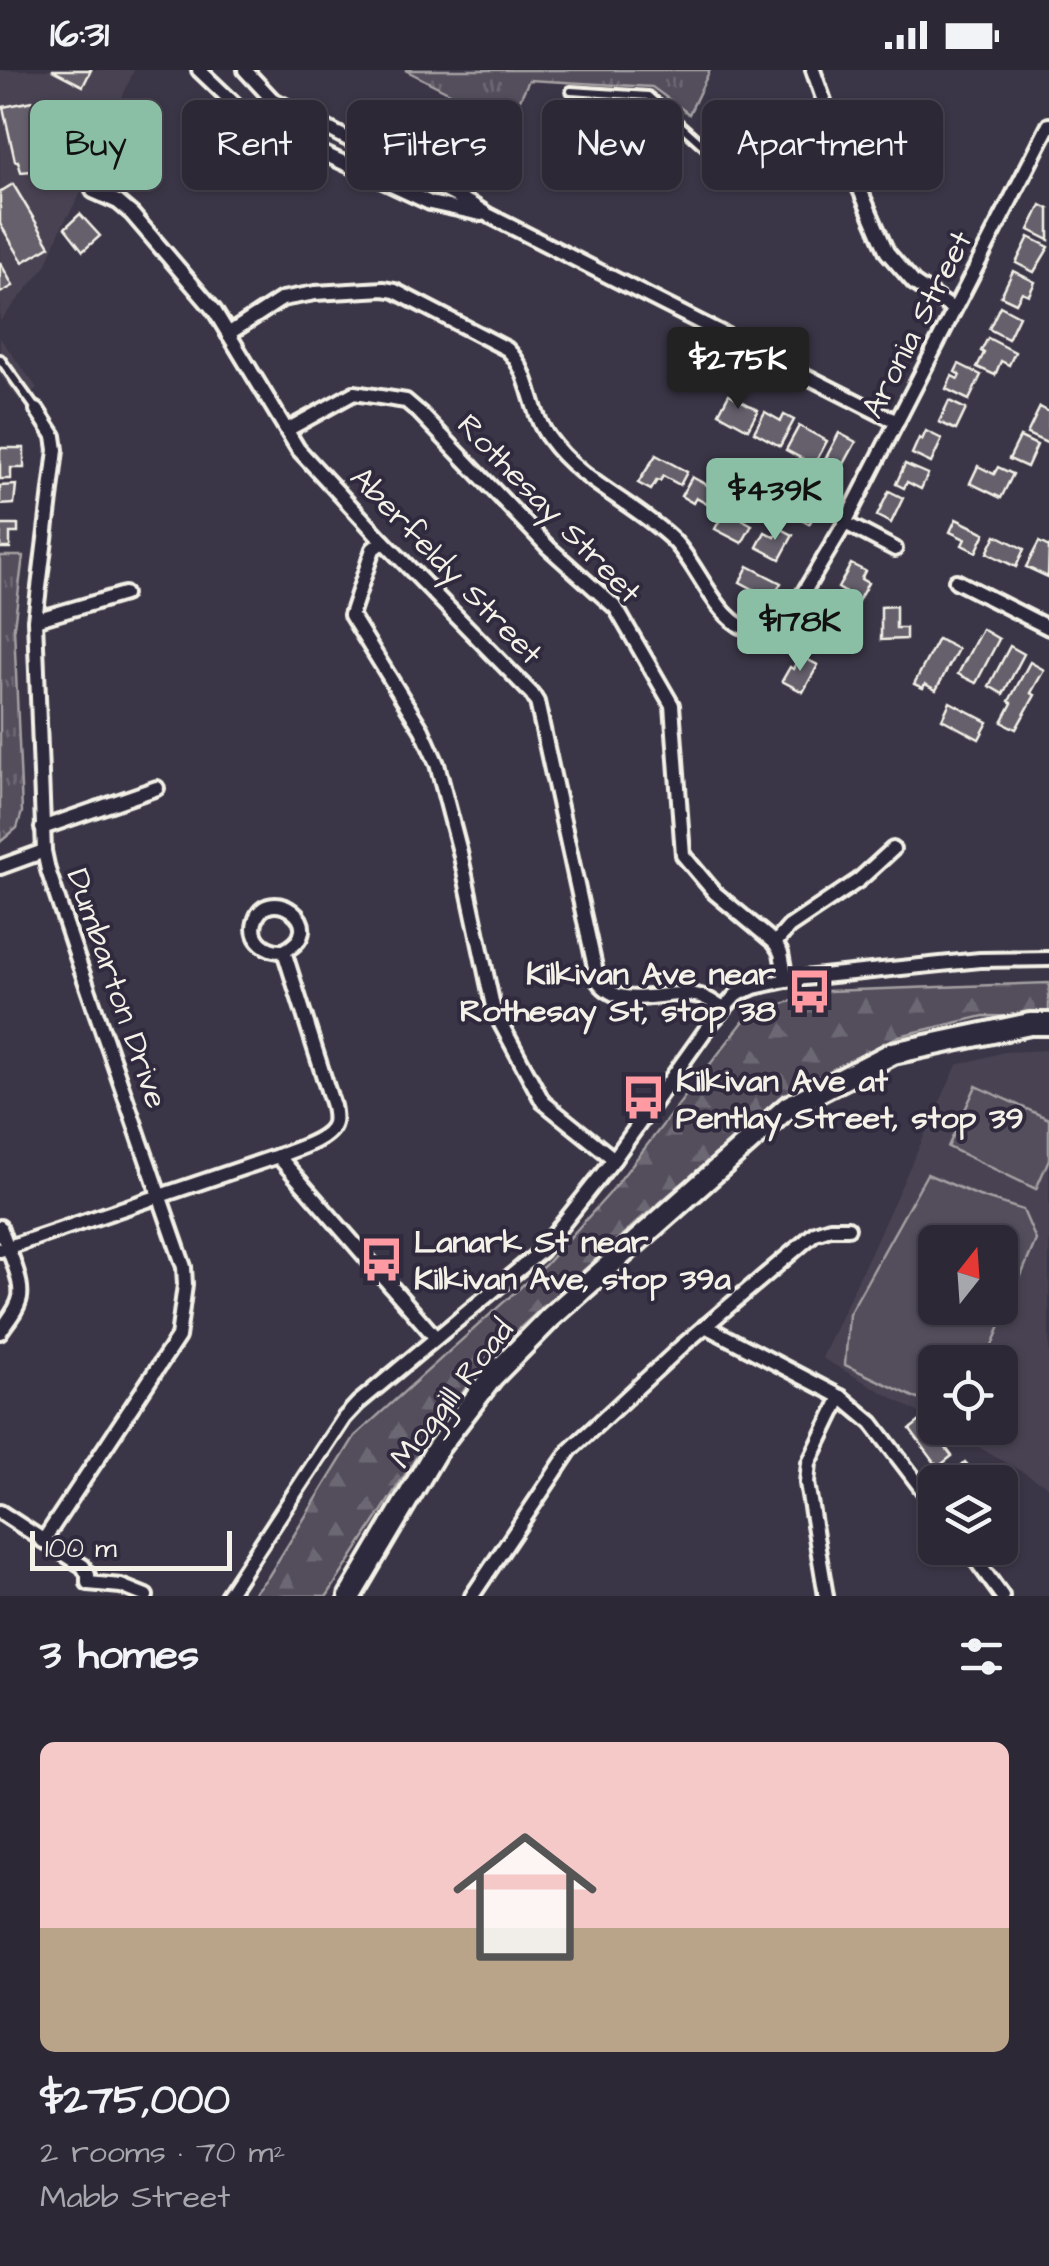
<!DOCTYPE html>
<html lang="en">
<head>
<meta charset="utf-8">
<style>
	body { margin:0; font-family:"Architects Daughter",sans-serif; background:#34303d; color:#f1f3f6; height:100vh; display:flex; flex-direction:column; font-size:38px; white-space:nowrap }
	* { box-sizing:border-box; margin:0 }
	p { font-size:32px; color:#a6a6ad }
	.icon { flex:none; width:55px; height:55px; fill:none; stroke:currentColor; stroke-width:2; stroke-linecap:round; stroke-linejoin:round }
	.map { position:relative; height:1526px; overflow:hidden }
	.details { display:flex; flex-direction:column; background:#2c2835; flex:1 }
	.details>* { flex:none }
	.hud { position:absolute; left:30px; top:30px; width:990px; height:90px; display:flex; gap:20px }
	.needle { width:65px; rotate:17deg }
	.buttons { position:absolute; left:918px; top:1155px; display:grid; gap:20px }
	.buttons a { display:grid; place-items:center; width:100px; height:100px; border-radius:15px; background:#2c2835; box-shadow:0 2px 8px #0004,0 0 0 2px #484450; font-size:50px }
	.scale { position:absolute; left:30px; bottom:25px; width:202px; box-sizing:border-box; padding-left:10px; border:5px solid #f4f1e8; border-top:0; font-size:28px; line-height:35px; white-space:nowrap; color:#f4f1e8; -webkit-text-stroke:8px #2f2a3d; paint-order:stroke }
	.price { position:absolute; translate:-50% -85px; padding:0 22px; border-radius:10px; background:#8abfa5; color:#111; font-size:32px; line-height:65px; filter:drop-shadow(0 2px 5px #0008) }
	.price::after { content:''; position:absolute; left:50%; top:60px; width:30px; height:22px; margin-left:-15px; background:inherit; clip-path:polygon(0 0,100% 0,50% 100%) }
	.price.selected { background:#222; color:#fff }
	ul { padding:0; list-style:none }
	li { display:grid; align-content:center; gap:20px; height:530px; padding:0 40px }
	li span { display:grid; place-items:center; height:310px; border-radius:15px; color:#555 }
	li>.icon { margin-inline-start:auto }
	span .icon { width:180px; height:180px; fill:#fffc; stroke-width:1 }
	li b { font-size:42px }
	h2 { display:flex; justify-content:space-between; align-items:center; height:120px; padding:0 40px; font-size:42px }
	.chip { padding:0 35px; border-radius:15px; background:#2c2835; box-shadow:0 2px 8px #0004,0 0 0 2px #484450; font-size:35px; line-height:90px }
	.chip.selected { background:#8abfa5; color:#111 }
	.status { display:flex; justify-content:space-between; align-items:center; height:70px; padding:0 50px; background:#2c2835; direction:ltr }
	.status svg { height:28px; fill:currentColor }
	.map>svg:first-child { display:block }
</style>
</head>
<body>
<div class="status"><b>16:31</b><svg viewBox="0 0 49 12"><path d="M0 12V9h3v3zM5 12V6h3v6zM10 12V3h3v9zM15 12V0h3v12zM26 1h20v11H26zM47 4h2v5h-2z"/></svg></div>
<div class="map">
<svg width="1049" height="1526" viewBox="0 0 1049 1526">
	<defs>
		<pattern id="forest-firs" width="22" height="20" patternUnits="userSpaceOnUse" patternTransform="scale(2.5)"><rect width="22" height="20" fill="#534e5c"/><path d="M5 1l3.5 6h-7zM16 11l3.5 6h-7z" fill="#6c6873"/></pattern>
		<pattern id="park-tufts" width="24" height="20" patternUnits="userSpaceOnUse" patternTransform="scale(2.5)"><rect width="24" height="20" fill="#534e5c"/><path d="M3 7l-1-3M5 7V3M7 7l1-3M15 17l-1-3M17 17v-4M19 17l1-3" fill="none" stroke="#6c6873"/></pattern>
	</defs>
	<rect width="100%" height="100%" fill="#3b3647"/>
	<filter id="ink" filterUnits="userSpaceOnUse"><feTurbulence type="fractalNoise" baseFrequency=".01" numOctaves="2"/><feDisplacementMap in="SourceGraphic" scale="20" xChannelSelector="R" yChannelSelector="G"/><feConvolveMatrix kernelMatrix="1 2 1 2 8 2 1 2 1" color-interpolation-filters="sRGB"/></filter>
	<g filter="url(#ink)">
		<g fill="#484352" fill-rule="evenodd">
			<path d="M0 0H134L81 123 61 158 46 196 0 251Z"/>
			<path d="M0 268 37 318 20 331 0 305Z"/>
			<path d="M1049 980V1417L945 1358H1000V1292H935V1352L822 1288 957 995 1004 982ZM935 1172H1000V1238H935Z"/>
		</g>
		<path fill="url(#forest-firs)" stroke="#a4a0a2" stroke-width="2.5" d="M1049 913V947L984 946 899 966 787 1024 637 1152 489 1286 421 1380 327 1526H251L268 1507 355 1366 545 1195 609 1124 750 943 827 921Z"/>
		<g fill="url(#park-tufts)" stroke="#a4a0a2" stroke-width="2.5">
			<path d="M405 0H710L689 44 652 17 529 10 509 53Z"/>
			<path d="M0 486H23L14 557 22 742 17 758 0 772Z"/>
		</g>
		<g fill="#534e5c" stroke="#a4a0a2" stroke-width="2.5" fill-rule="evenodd">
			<path d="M976 1016 1049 1049V1089L1036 1119 948 1077Z"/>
			<path d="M927 1104 979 1126 1023 1140 1036 1170 985 1292H935V1337L845 1295 849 1244ZM935 1172H1000V1238H935Z"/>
		</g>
		<g fill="#65616c" stroke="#f4f1e8" stroke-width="2.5">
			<path d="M52 0H91L83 16Z"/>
			<path d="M33 31 46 96H43V100L21 102 18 91H15L3 37Z"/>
			<path d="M13 114 50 176 23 192 0 154V122Z"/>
			<path d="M1041 135 1049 139V170L1029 160Z"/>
			<path d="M80 144 100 166 83 181 65 158Z"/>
			<path d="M1029 167 1049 177 1034 202 1016 193Z"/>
			<path d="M0 192 13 216 0 223Z"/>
			<path d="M1013 201 1035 212 1029 225 1022 222 1016 233 1001 226Z"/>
			<path d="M1000 236 1019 246 1008 269 989 259Z"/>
			<path d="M988 268 1015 282 1009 295 1001 291 995 305 977 297 984 283 981 281Z"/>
			<path d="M959 294 981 305 969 330 946 319 952 306 958 309 960 305 955 302Z"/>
			<path d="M729 324 758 340 748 359 719 343Z"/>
			<path d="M949 331 966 339 956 360 939 352Z"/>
			<path d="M1040 337 1049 342V374L1027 364Z"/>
			<path d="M765 342 781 351 784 345 794 350 780 376 754 362Z"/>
			<path d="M799 356 827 371 814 395 786 380Z"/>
			<path d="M926 361 942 369 931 393 912 384 919 368 922 370Z"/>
			<path d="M839 363 856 372 832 416 816 407Z"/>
			<path d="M1020 367 1037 375 1027 397 1009 389Z"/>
			<path d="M0 378H24V398H11V409H0Z"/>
			<path d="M656 385 687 402 680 415 663 406 660 411 657 410 651 420 638 413Z"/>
			<path d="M905 394 928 404 921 419 907 412 904 418 896 414Z"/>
			<path d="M978 396 994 404 998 397 1013 404 1001 428 970 413Z"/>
			<path d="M692 407 724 424 716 439 696 428 693 433 681 426Z"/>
			<path d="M16 415 14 434 0 435V416Z"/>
			<path d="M801 416 820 427 811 444 814 446 809 454 787 442Z"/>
			<path d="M889 421 903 428 891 453 877 446Z"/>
			<path d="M725 440 752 455 742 473 715 459Z"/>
			<path d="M956 449 985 463 976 482 962 475 965 469 950 462Z"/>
			<path d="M1 455H18V463H10V478H0Z"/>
			<path d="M780 458 793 465 780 489 757 477 765 462 775 467Z"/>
			<path d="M996 465 1024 479 1016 497 987 483Z"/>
			<path d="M1039 472 1049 477 1048 507 1026 497Z"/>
			<path d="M851 494 865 501 861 509 868 513 857 533 844 526 846 523 838 518Z"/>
			<path d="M748 496 781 513 772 529 740 512Z"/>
			<path d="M896 536V558H906V569L881 570V537Z"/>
			<path d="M821 538 844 550 832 573 819 566 822 560 812 554Z"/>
			<path d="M982 559 999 569 976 613 958 604Z"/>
			<path d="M938 569 958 579 936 620 925 614 923 618 914 614Z"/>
			<path d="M1010 576 1024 584 1003 624 989 616Z"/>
			<path d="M800 586 818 595 803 622 782 611 790 597 793 599Z"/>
			<path d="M1030 592 1044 600 1031 623 1035 625 1016 659 1002 652 1012 633 1009 631Z"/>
			<path d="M950 632 988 652 979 669 942 649Z"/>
			<path d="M920 1351 923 1356 927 1353 952 1386 938 1397 910 1359Z"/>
			<path d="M965 1392 983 1412H958L960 1411 953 1403Z"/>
		</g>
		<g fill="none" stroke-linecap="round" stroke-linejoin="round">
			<defs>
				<g id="lane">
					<path d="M571 21 648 26 716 87 739 96"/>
					<path d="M89 36C75 67 58 97 92 120"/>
					<path d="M0 289 36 339"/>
				</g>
				<g id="street">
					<path d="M199 0 243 42 258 53 430 133 481 144"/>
					<path d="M245 0 272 29 471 134 488 145 897 352"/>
					<path d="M813 0 835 62 887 182 914 213 953 239"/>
					<path d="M740 96 835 62"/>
					<path d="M93 121 118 132 132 144 214 240 298 379 383 471 532 624 537 632 598 911C623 944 666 917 700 926 708 928 715 934 722 938"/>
					<path d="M228 264 282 229 315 223 384 219 395 221 507 279C532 303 529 342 549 368 581 413 634 432 673 470 696 492 715 546 745 558 763 565 779 556 792 542L845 453 1049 55"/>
					<path d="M37 340 54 366 56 380 35 550 44 781 48 800 75 881 184 1197 185 1215 178 1267 43 1471"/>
					<path d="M287 360 354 323 406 331 420 343 549 478 616 538 672 635 683 785 715 823 775 873 781 883 786 910"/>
					<path d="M845 453 895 479"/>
					<path d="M383 471 373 479 351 545 422 660 437 694 460 782 494 941 543 1032 614 1089"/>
					<path d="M956 511 1049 558"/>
					<path d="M35 550 124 524"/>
					<path d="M42 758 157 718"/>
					<path d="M0 797 44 781"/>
					<path d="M775 873 789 857 859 810 893 779"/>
					<path d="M278 1086 436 1268"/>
					<path d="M0 1157C6 1175 23 1209 20 1227 18 1239 7 1251 0 1262"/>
					<path d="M0 1180 278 1086C293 1080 330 1070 334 1053 335 1049 334 1040 333 1036L284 881C268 882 250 871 255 852 266 810 334 856 284 881"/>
					<path d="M705 1256 841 1327 872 1353 935 1436"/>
					<path d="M0 1442 83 1496 88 1505V1513L121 1516 146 1526"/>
					<path d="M967 1478 1002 1526"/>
					<path d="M227 1526 344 1348 358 1333 541 1181 614 1089 710 954 736 925 754 917 786 910 832 905 980 890 1049 889"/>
					<path d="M472 1526 570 1380 682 1276 815 1163 830 1158H848"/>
					<path d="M826 1526 807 1413 809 1393 841 1327"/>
				</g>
				<path id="primary" d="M350 1526 437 1379 492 1307 551 1247 788 1037 893 983 1030 954H1049"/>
			</defs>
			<use href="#lane" stroke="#f4f1e8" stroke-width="14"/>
			<use href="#street" stroke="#f4f1e8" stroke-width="20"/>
			<use href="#primary" stroke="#f4f1e8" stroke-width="28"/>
			<use href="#lane" stroke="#2f2a3d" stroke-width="6"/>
			<use href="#street" stroke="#2f2a3d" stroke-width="12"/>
			<use href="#primary" stroke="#2f2a3d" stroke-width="20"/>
		</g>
	</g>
	<defs>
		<symbol id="bus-bare" viewBox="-9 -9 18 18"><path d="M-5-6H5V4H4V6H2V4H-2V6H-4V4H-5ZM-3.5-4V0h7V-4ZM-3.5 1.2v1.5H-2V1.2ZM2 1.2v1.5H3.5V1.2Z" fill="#ff9aa2" stroke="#2f2a3d" stroke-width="2.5" paint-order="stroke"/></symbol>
	</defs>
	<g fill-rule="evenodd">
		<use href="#bus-bare" x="778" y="890" width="63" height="63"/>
		<use href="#bus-bare" x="612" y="996" width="63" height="63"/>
		<use href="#bus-bare" x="350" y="1158" width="63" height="63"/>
	</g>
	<g text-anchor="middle" stroke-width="8" stroke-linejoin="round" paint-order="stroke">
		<g font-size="32" fill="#f4f1e8" stroke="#2f2a3d">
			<text transform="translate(916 254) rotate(-63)" y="11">Aronia Street</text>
			<text transform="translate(550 438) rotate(46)" y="11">Rothesay Street</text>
			<text transform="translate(447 495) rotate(46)" y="11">Aberfeldy Street</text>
			<text transform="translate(118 918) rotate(71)" y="11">Dumbarton Drive</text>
			<text transform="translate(451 1323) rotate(-52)" y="11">Moggill Road</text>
		</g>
		<g font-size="32" font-weight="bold" fill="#f4f1e8" stroke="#2f2a3d" text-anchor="start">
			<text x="776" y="914" text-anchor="end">Kilkivan Ave near<tspan x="776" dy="37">Rothesay St, stop 38</tspan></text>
			<text x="676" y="1021">Kilkivan Ave at<tspan x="676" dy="37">Pentlay Street, stop 39</tspan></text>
			<text x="414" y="1182">Lanark St near<tspan x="414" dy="37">Kilkivan Ave, stop 39a</tspan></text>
		</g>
	</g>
</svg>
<div class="buttons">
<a><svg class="needle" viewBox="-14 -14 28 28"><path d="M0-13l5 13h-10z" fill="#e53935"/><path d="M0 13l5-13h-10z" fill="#a6a6ad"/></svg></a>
<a><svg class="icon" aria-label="locate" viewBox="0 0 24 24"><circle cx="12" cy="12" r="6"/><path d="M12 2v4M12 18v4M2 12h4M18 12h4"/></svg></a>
<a><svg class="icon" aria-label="layers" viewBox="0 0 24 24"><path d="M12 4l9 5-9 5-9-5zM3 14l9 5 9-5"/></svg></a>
</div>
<div class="scale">100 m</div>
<b class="price selected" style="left:738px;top:342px">$275K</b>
<b class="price" style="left:775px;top:473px">$439K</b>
<b class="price" style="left:800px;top:604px">$178K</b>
<div class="hud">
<a class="chip selected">Buy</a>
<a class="chip">Rent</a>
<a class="chip">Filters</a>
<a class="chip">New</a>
<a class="chip">Apartment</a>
</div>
</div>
<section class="details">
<h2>3 homes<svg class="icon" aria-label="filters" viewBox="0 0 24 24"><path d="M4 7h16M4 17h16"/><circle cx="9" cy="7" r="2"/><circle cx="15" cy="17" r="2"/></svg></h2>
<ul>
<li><span style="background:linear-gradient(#f6c9c9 60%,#b9a48a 0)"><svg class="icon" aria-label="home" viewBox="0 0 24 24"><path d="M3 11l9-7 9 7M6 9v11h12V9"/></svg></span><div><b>$275,000</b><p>2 rooms · 70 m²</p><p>Mabb Street</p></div></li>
</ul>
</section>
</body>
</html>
